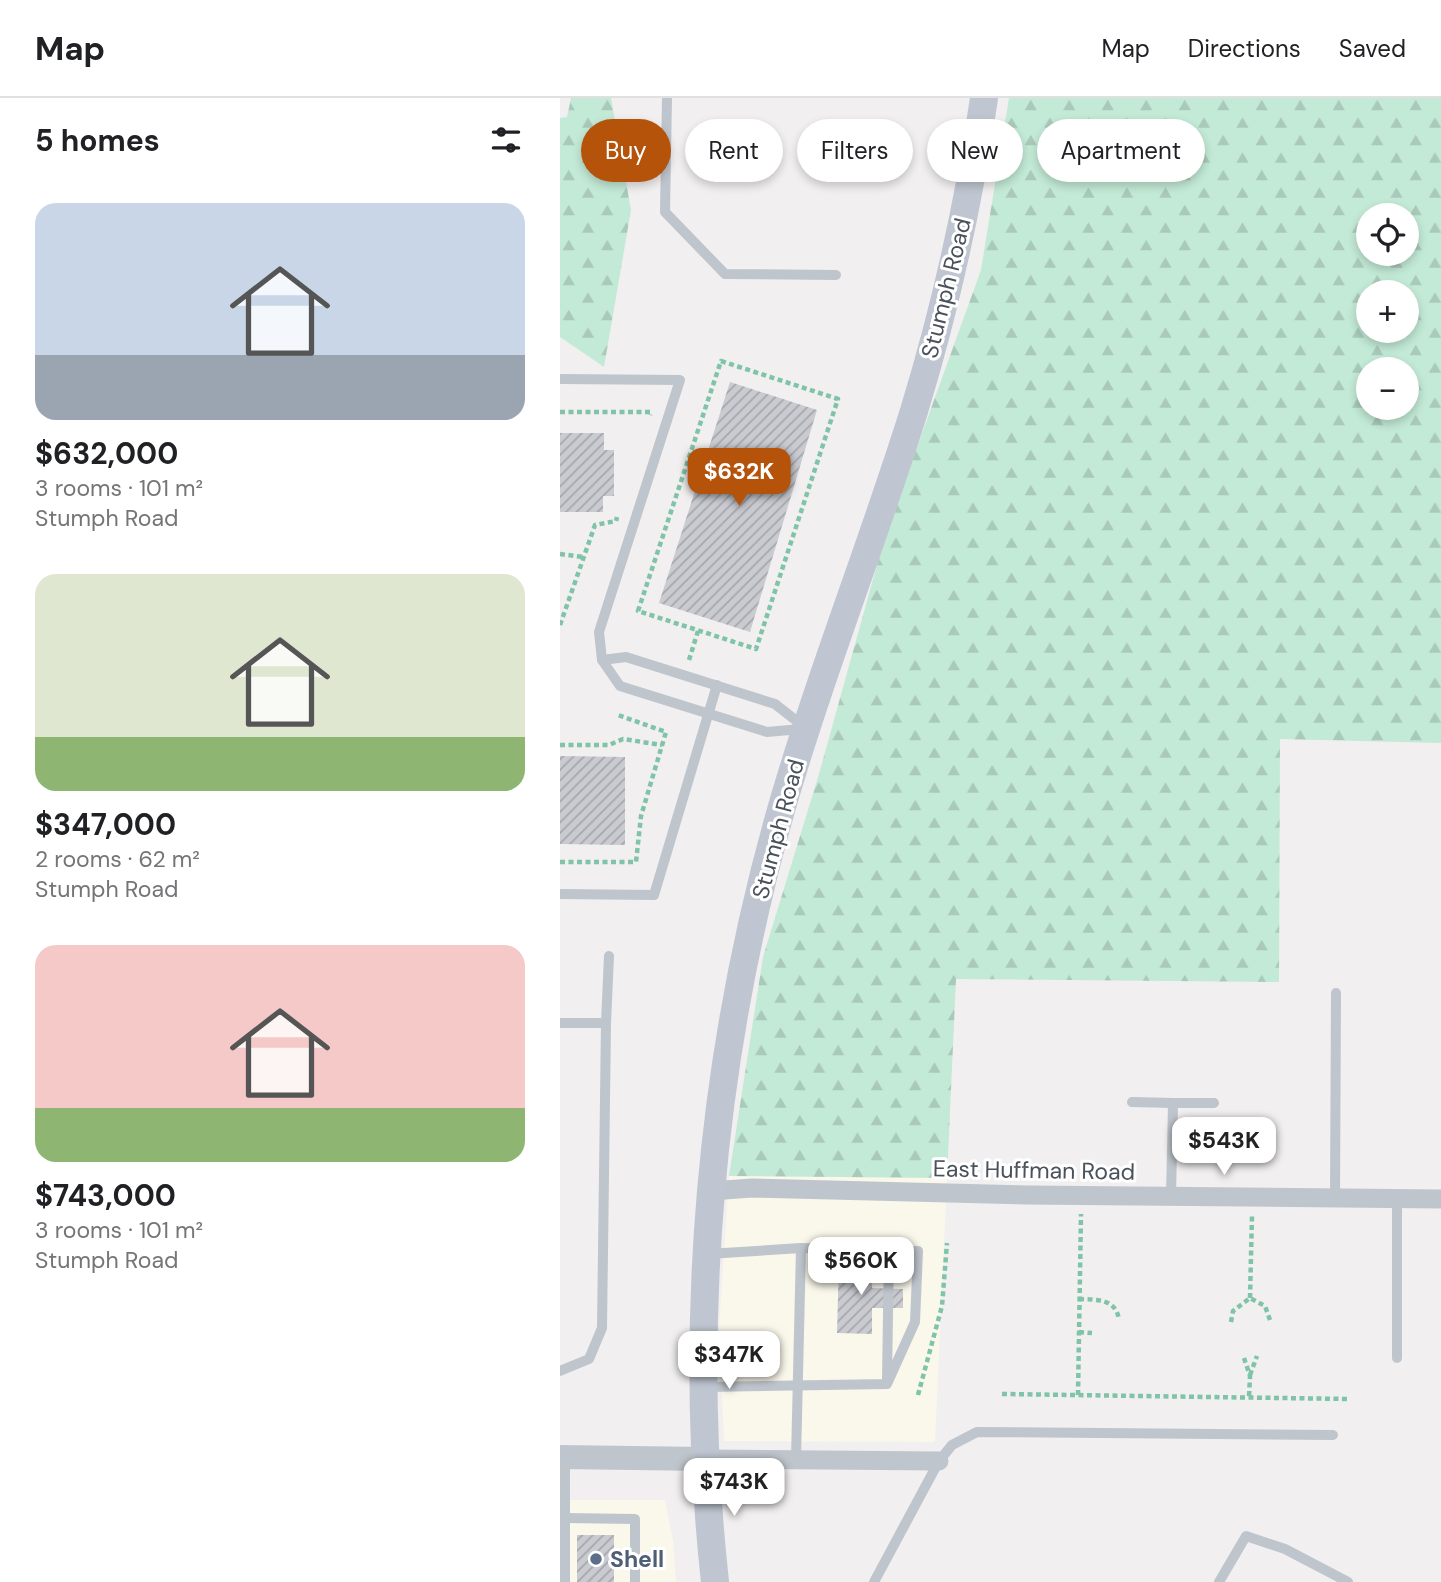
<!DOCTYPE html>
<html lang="en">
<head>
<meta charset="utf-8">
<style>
	body { margin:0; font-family:"DM Sans",sans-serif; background:#f2f2f2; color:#202124; height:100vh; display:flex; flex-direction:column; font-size:26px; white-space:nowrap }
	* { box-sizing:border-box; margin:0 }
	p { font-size:23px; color:#757577 }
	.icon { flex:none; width:38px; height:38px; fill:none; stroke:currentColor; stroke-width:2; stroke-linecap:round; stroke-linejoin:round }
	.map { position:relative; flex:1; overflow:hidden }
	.drawer { display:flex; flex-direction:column; background:#fff; width:560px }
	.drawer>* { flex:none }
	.banner { position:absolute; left:21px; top:21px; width:665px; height:63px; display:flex; gap:14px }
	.buttons { position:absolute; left:796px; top:105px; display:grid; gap:14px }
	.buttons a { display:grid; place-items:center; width:63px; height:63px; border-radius:50%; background:#fff; box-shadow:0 4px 10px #0003; font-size:35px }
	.price { position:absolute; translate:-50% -60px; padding:0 16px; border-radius:14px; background:#fff; color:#222; font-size:23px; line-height:46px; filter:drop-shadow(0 2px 4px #0008) }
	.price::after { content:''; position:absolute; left:50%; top:42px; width:21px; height:16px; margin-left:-10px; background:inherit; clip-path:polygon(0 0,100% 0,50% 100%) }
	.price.current { background:#b45309; color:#fff }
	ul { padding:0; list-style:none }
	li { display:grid; align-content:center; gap:14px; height:371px; padding:0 35px }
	li span { display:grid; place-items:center; height:217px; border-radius:21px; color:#555 }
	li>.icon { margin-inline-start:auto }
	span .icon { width:126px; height:126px; fill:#fffc; stroke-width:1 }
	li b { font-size:30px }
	h2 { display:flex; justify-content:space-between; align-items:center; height:84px; padding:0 35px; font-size:30px }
	.tag { padding:0 24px; border-radius:32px; background:#fff; box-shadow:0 4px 10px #0003; font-size:24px; line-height:63px }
	.tag.current { background:#b45309; color:#fff }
	header { display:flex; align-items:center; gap:42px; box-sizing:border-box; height:98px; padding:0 35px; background:#fff; border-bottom:2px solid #e0e0e0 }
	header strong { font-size:33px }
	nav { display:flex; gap:38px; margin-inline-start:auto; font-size:24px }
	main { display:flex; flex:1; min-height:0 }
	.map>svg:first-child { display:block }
</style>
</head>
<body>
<header>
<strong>Map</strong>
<nav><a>Map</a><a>Directions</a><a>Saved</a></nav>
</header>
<main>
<section class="drawer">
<h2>5 homes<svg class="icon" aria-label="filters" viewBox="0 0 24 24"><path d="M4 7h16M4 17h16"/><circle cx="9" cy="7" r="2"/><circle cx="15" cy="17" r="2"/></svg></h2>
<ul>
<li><span style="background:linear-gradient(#c9d6e8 70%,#9aa5b1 0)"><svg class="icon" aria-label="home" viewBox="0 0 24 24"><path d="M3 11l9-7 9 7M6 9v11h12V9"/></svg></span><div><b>$632,000</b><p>3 rooms · 101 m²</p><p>Stumph Road</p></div></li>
<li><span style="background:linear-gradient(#dfe7d0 75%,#8fb573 0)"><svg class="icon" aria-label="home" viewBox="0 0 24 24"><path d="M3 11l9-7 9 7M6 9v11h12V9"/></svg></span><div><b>$347,000</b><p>2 rooms · 62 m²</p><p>Stumph Road</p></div></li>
<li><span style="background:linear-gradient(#f6c9c9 75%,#8fb573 0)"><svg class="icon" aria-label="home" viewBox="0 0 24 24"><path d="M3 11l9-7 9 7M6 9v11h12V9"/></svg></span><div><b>$743,000</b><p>3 rooms · 101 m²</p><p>Stumph Road</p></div></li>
</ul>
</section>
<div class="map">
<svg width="881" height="1484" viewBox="0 0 881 1484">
	<defs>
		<pattern id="forest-firs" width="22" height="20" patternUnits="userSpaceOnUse" patternTransform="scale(1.75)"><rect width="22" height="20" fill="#c3ead6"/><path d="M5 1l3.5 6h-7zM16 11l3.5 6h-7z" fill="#a9caba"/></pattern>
		<pattern id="building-hatch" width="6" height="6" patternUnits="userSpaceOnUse" patternTransform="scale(1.75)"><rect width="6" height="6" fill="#c9cbd1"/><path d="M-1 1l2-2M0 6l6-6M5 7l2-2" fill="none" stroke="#a5a7ad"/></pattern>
	</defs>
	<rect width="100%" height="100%" fill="#f1efef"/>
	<g fill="#faf7eb">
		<path d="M169 1078 387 1080 375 1344 164 1343 159 1230Z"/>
		<path d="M0 1402H105L113 1443 116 1484H0Z"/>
	</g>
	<g fill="url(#forest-firs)" fill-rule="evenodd">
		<path d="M11 0H51L71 112 44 269 0 239V20L7 19Z"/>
		<path d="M449 0H881V645L720 641 719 884 396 881 387 1080 169 1078 203 859 259 676 325 438 421 172ZM808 117H847V156H808ZM808 194H847V233H808ZM808 271H847V310H808Z"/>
	</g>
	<g fill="url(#building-hatch)">
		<path d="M170 284 257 312 190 534 99 505Z"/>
		<path d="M0 335H44V352H54V398H43V414H0Z"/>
		<path d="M0 658 65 659V747L0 746Z"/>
		<path d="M279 1162H312V1190L343 1191V1210H312V1236L277 1235Z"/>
		<rect x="17" y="1437" width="37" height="47"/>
	</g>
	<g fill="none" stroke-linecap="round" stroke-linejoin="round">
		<g stroke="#7fc4a8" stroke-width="4.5" stroke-dasharray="5 3.5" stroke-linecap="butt">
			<path d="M161 263 278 301 196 551 78 513Z"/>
			<path d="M0 314H91L90 317"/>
			<path d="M0 456 23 459"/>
			<path d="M0 527 35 427 56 423 57 419"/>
			<path d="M129 562 138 533"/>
			<path d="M0 647H49L63 641 102 647"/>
			<path d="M0 764H76L81 718 106 634 58 617"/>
			<path d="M690 1200 692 1117"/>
			<path d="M519 1201C537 1202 556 1200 559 1222"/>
			<path d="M671 1224 673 1213 690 1200 705 1208 711 1225"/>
			<path d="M519 1234 532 1235"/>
			<path d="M684 1260 690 1278 689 1300"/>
			<path d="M690 1277 697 1258"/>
			<path d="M442 1296 789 1301"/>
			<path d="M358 1297 382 1208 387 1145"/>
			<path d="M518 1297 521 1116"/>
		</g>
		<g stroke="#bfc5cc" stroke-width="10">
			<path d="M107 0 105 114 165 176 276 177"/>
			<path d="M0 281 120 282 39 534 42 562 60 588 207 634 241 631"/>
			<path d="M42 562 66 559 215 606 243 628"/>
			<path d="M0 796 94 797 157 587"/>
			<path d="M0 925H46L42 1230 29 1261 0 1273"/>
			<path d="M46 925 49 858"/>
			<path d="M572 1004 613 1005 611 1099"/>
			<path d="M613 1005H654"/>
			<path d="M775 1100 776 895"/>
			<path d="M148 1156 241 1150 236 1361"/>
			<path d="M837 1260V1101"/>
			<path d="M327 1282 329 1152"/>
			<path d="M145 1289 327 1286 355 1224 358 1153 241 1150"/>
			<path d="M5 1420 75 1421V1484"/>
			<path d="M5 1484V1360"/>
			<path d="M314 1484 379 1363 392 1347 417 1334 773 1337"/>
			<path d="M659 1484 686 1438 725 1451 788 1484"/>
		</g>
		<g stroke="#bfc5cc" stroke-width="19">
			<path d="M151 1093 192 1090 468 1097 881 1101"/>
			<path d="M145 1361 379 1363"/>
		</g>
		<path stroke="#bfc5cc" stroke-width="24" d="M0 1359 145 1361"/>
		<path stroke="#bfc6d1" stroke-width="28" d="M155 1484C127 1226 150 961 221 712 260 577 312 447 354 313 385 211 409 105 424 0"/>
	</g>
	<circle fill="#5c6f8a" stroke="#fff" stroke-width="2.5" cx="36" cy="1461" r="7"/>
	<g text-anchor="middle" stroke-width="6" stroke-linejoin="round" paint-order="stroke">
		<g font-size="23" fill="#49515a" stroke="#fff">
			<text transform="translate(386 190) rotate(-76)" y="8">Stumph Road</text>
			<text transform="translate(218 731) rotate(-75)" y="8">Stumph Road</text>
			<text transform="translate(474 1072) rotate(1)" y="8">East Huffman Road</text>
		</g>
		<g font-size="23" font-weight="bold" fill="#4e5e75" stroke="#fff" text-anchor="start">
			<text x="50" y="1469">Shell</text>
		</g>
	</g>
</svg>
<div class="buttons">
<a><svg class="icon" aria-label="locate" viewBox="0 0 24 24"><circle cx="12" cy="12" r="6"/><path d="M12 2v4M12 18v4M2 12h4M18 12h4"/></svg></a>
<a>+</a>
<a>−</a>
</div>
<b class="price current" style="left:179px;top:410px">$632K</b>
<b class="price" style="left:664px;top:1079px">$543K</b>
<b class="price" style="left:301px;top:1199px">$560K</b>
<b class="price" style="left:169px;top:1293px">$347K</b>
<b class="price" style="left:174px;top:1420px">$743K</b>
<div class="banner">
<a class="tag current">Buy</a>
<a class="tag">Rent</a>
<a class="tag">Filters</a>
<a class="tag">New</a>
<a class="tag">Apartment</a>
</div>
</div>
</main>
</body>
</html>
